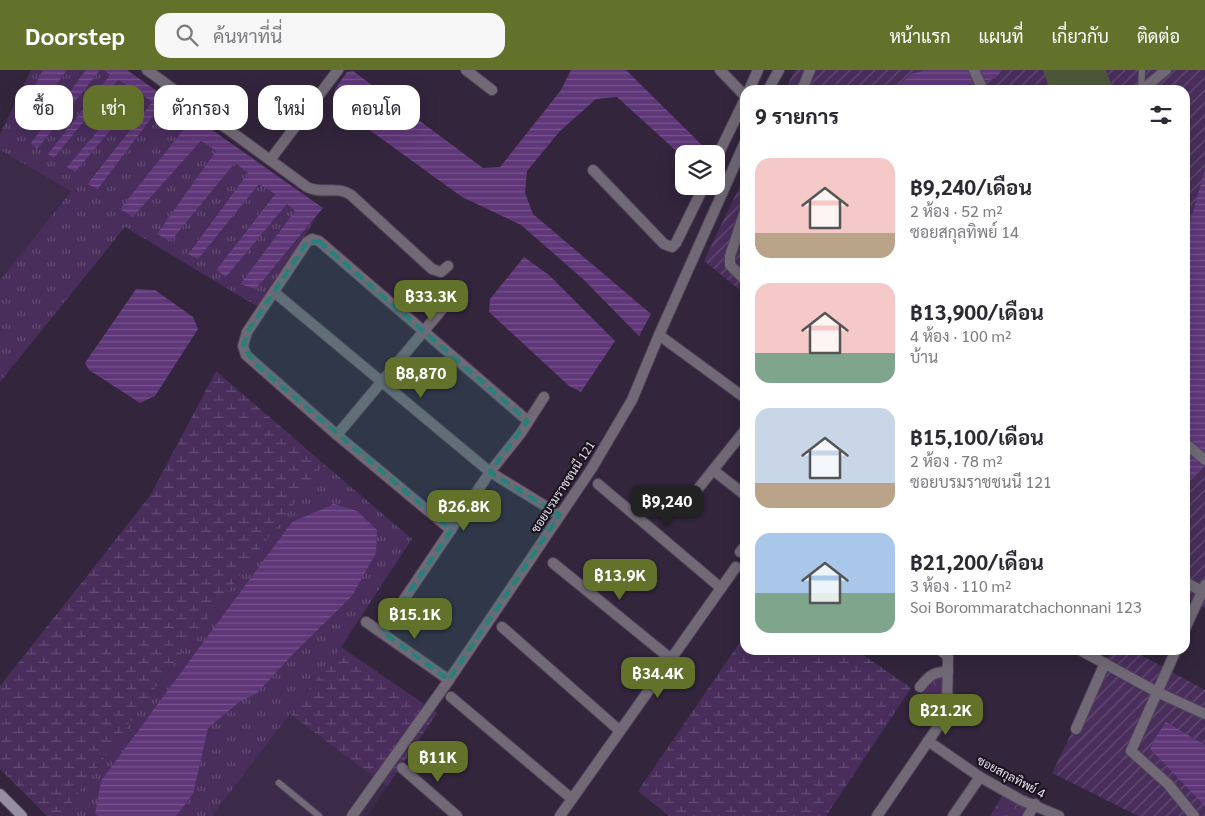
<!DOCTYPE html>
<html lang="th">
<head>
<meta charset="utf-8">
<style>
	body { margin:0; font-family:Georgia,Sarabun,serif; background:#f7f7f7; color:#2b2b33; height:100vh; display:flex; flex-direction:column; font-size:19px; white-space:nowrap }
	* { box-sizing:border-box; margin:0 }
	p { font-size:16px; color:#7c7c81 }
	.icon { flex:none; width:28px; height:28px; fill:none; stroke:currentColor; stroke-width:2; stroke-linecap:round; stroke-linejoin:round }
	.map { position:relative; flex:1; overflow:hidden }
	.sheet { position:absolute; left:740px; top:15px; width:450px; height:570px; display:flex; flex-direction:column; background:#fff; border-radius:15px; box-shadow:0 5px 20px #0002 }
	.sheet>* { flex:none }
	.top-card { position:absolute; left:15px; top:15px; width:475px; height:45px; display:flex; gap:10px }
	.controls { position:absolute; left:675px; top:75px; display:grid; gap:10px }
	.controls a { display:grid; place-items:center; width:50px; height:50px; border-radius:10px; background:#fff; box-shadow:0 5px 20px #0002; font-size:25px }
	.price { position:absolute; translate:-50% -42px; padding:0 11px; border-radius:10px; background:#62722b; color:#fff; font-size:16px; line-height:32px; filter:drop-shadow(0 1px 2px #0008) }
	.price::after { content:''; position:absolute; left:50%; top:30px; width:15px; height:11px; margin-left:-8px; background:inherit; clip-path:polygon(0 0,100% 0,50% 100%) }
	.price.current { background:#222; color:#fff }
	ul { padding:0; list-style:none }
	li { display:flex; align-items:center; gap:15px; height:125px; padding:0 15px }
	li span { display:grid; place-items:center; flex:none; width:140px; height:100px; border-radius:15px; color:#555 }
	li>.icon { margin-inline-start:auto }
	span .icon { width:60px; height:60px; fill:#fffc; stroke-width:1 }
	li b { font-size:21px }
	h2 { display:flex; justify-content:space-between; align-items:center; height:60px; padding:0 15px; font-size:21px }
	.tag { padding:0 18px; border-radius:15px; background:#fff; box-shadow:0 5px 20px #0002; font-size:18px; line-height:45px }
	.tag.current { background:#62722b; color:#fff }
	header { display:flex; align-items:center; gap:30px; box-sizing:border-box; height:70px; padding:0 25px; background:#62722b; color:#fff }
	header strong { font-size:24px }
	nav { display:flex; gap:28px; margin-inline-start:auto; font-size:18px }
	.search { width:350px; height:45px; background:#f7f7f7; display:flex; align-items:center; gap:12px; box-sizing:border-box; padding:0 18px; border-radius:15px; color:#7c7c81; font-size:19px }
	.map>svg:first-child { display:block }
</style>
</head>
<body>
<header>
<strong>Doorstep</strong>
<div class="search"><svg class="icon" aria-label="search" viewBox="0 0 24 24"><circle cx="10" cy="10" r="6"/><path d="M15 15l6 6"/></svg>ค้นหาที่นี่</div>
<nav><a>หน้าแรก</a><a>แผนที่</a><a>เกี่ยวกับ</a><a>ติดต่อ</a></nav>
</header>
<div class="map">
<svg width="1205" height="746" viewBox="0 0 1205 746">
	<defs>
		<pattern id="grass-tufts" width="24" height="20" patternUnits="userSpaceOnUse" patternTransform="scale(1.25)"><rect width="24" height="20" fill="#492e5c"/><path d="M3 7l-1-3M5 7V3M7 7l1-3M15 17l-1-3M17 17v-4M19 17l1-3" fill="none" stroke="#634c74"/></pattern>
		<pattern id="wetland-marsh" width="20" height="14" patternUnits="userSpaceOnUse" patternTransform="scale(1.25)"><rect width="20" height="14" fill="#492e5c"/><path d="M1 5h8M5 5V1M11 12h8M15 12V8" fill="none" stroke="#634c74"/></pattern>
		<pattern id="park-crowns" width="20" height="18" patternUnits="userSpaceOnUse" patternTransform="scale(1.25)"><rect width="20" height="18" fill="#492e5c"/><path d="M2 6a3 3 0 1 1 6 0M12 15a3 3 0 1 1 6 0" fill="none" stroke="#634c74"/></pattern>
		<pattern id="garden-furrows" width="10" height="10" patternUnits="userSpaceOnUse" patternTransform="scale(1.25)"><rect width="10" height="10" fill="#492e5c"/><path d="M-1 1l2-2M0 10L10 0M9 11l2-2" fill="none" stroke="#634c74"/></pattern>
		<pattern id="water-rules" width="6" height="5" patternUnits="userSpaceOnUse" patternTransform="scale(1.25)"><rect width="6" height="5" fill="#5f3779"/><path d="M0 2.5h6" fill="none" stroke="#76548c"/></pattern>
	</defs>
	<rect width="100%" height="100%" fill="#32253c"/>
	<g fill="#3c2b48">
		<path d="M0 80 71 120 0 210Z"/>
		<path d="M290 644 387 717 367 746H212Z"/>
	</g>
	<g fill="url(#grass-tufts)">
		<path d="M31 0H43L18 45 26 57 67 0H86L32 73 100 0H104L110 5 49 84 54 88 118 10 133 19 68 96 74 102 140 23 152 32 87 113 99 118 159 38 186 58 120 139 133 147 201 71 216 81 171 171 235 93 248 103 188 183 198 188 259 114 275 123 216 200 226 207 287 134 296 140 240 213 256 219 318 145 258 237 125 157 0 312V210L71 121 0 80V64Z"/>
		<path d="M324 394 412 469 341 577 212 746H64L75 728 147 629Z"/>
	</g>
	<g fill="url(#wetland-marsh)">
		<path d="M216 301 324 394 147 629 75 728 64 746H47L0 699V616L150 426Z"/>
		<path d="M745 565V580H856L911 618 826 746H669L638 721Z"/>
		<path d="M341 577 437 643 387 717 290 644Z"/>
	</g>
	<g fill="url(#park-crowns)">
		<path d="M942 605 944 615 941 638 921 623 932 607Z"/>
		<path d="M1004 723 1029 736 1023 746H990Z"/>
	</g>
	<g fill="url(#garden-furrows)">
		<path d="M795 0H1205V538L1185 528V20H785Z"/>
		<path d="M745 105V224L704 191Z"/>
		<path d="M1112 580H1132L1205 620V746H1138L1052 703Z"/>
	</g>
	<g fill="url(#water-rules)">
		<path d="M43 0H67L26 57 18 45Z"/>
		<path d="M86 0H100L37 79 31 73Z"/>
		<path d="M104 0H127L323 138 256 219 240 214 295 141 287 134 226 207 216 200 275 124 259 114 198 189 188 184 248 103 235 93 171 171 157 164 216 81 201 71 133 147 120 139 185 58 159 38 98 119 87 114 152 32 141 24 75 102 67 97 133 19 118 10 54 88 48 84 110 5Z"/>
		<path d="M571 0H626L710 83 684 84V88L617 27 596 29 560 61 527 101 525 123 533 144 651 244 639 266 583 209 521 155 462 127 346 43 334 30 335 19 347 2 353 1 483 98 500 97 561 20Z"/>
		<path d="M927 0H1002L996 8 947 20H895L911 4Z"/>
		<path d="M1205 99V393L1199 401 1185 412V349L1187 343 1185 329V171Z"/>
		<path d="M524 187 549 205 615 271 581 322 569 316 489 242 490 229Z"/>
		<path d="M136 219 155 220 193 247 198 259 155 326 140 333 89 300 85 293Z"/>
		<path d="M334 434 357 441 377 460 376 483 352 526 293 584 257 623 238 633 208 658 193 724 176 746H98L95 744 101 711 292 452Z"/>
		<path d="M1166 652 1205 675V736L1150 679 1157 665Z"/>
	</g>
	<path fill="#4e563a" d="M1043 0H1106L1113 20H1050Z"/>
	<g fill="none" stroke-linecap="round" stroke-linejoin="round">
		<defs>
			<g id="service">
				<path d="M1141 20 1142 0"/>
				<path d="M279 713 319 746"/>
			</g>
			<g id="minor">
				<path d="M147 0 307 117C323 125 337 115 351 125L432 199 441 202 448 196"/>
				<path d="M466 0 492 20"/>
				<path d="M720 0 745 26"/>
				<path d="M974 0 983 20"/>
				<path d="M749 20 758 0"/>
				<path d="M768 20 779 0"/>
				<path d="M802 20 810 0"/>
				<path d="M1142 20 1166 0"/>
				<path d="M716 89 745 29"/>
				<path d="M270 90 338 0"/>
				<path d="M593 100 664 174 672 177 676 173 704 116"/>
				<path d="M745 141 730 186V195L745 210"/>
				<path d="M274 222 490 402 560 445"/>
				<path d="M659 265 745 328"/>
				<path d="M337 365 444 237"/>
				<path d="M1185 373 1205 390"/>
				<path d="M713 400 745 425"/>
				<path d="M598 414 721 518"/>
				<path d="M685 435 745 360"/>
				<path d="M451 460 337 365 246 285 243 276 247 262 307 172 312 169 319 171 528 351"/>
				<path d="M740 482 745 476"/>
				<path d="M553 493 671 589"/>
				<path d="M1185 512 1205 523"/>
				<path d="M366 552 449 610"/>
				<path d="M502 557 620 661"/>
				<path d="M1185 559 1205 515"/>
				<path d="M382 562 490 402 521 363 544 327"/>
				<path d="M1080 580 1157 622 1205 644"/>
				<path d="M1176 580 1131 681 1168 714 1194 746"/>
				<path d="M920 617C930 605 932 603 948 601"/>
				<path d="M451 627 572 729"/>
				<path d="M1076 659 1105 593"/>
				<path d="M928 671 980 707 1021 730 1059 746"/>
				<path d="M402 698 457 746"/>
				<path d="M352 746 449 610 592 398 632 330 659 265 745 72"/>
				<path d="M560 746 736 497"/>
				<path d="M877 746 944 648 947 633 948 586 940 580"/>
				<path d="M953 746 980 707"/>
				<path d="M1028 746 1035 734"/>
			</g>
			<path id="secondary" d="M0 724 22 746"/>
		</defs>
		<use href="#service" stroke="#504359" stroke-width="8"/>
		<use href="#minor" stroke="#504359" stroke-width="12"/>
		<use href="#secondary" stroke="#504359" stroke-width="12"/>
		<use href="#service" stroke="#716a76" stroke-width="6"/>
		<use href="#minor" stroke="#716a76" stroke-width="10"/>
		<use href="#secondary" stroke="#988ea1" stroke-width="10"/>
	</g>
	<path fill="#25817b" fill-opacity="0.2" stroke="#25817b" stroke-width="4" stroke-dasharray="10 6" stroke-linejoin="round" d="M319 171 528 351 490 402 560 445 449 610 382 562 451 460 255 294 243 276 247 262 307 172Z"/>
	<g text-anchor="middle" stroke-width="4" stroke-linejoin="round" paint-order="stroke">
		<g font-size="12" fill="#ebe2f2" stroke="#17111b">
			<text transform="translate(563 417) rotate(-57)" y="4">ซอยบรมราชชนนี 121</text>
			<text transform="translate(1011 707) rotate(28)" y="4">ซอยสกุลทิพย์ 4</text>
		</g>
	</g>
</svg>
<div class="controls">
<a><svg class="icon" aria-label="layers" viewBox="0 0 24 24"><path d="M12 4l9 5-9 5-9-5zM3 14l9 5 9-5"/></svg></a>
</div>
<b class="price" style="left:431px;top:252px">฿33.3K</b>
<b class="price" style="left:421px;top:329px">฿8,870</b>
<b class="price current" style="left:667px;top:457px">฿9,240</b>
<b class="price" style="left:464px;top:462px">฿26.8K</b>
<b class="price" style="left:620px;top:531px">฿13.9K</b>
<b class="price" style="left:415px;top:570px">฿15.1K</b>
<b class="price" style="left:658px;top:629px">฿34.4K</b>
<b class="price" style="left:946px;top:666px">฿21.2K</b>
<b class="price" style="left:438px;top:713px">฿11K</b>
<div class="top-card">
<a class="tag">ซื้อ</a>
<a class="tag current">เช่า</a>
<a class="tag">ตัวกรอง</a>
<a class="tag">ใหม่</a>
<a class="tag">คอนโด</a>
</div>
<section class="sheet">
<h2>9 รายการ<svg class="icon" aria-label="filters" viewBox="0 0 24 24"><path d="M4 7h16M4 17h16"/><circle cx="9" cy="7" r="2"/><circle cx="15" cy="17" r="2"/></svg></h2>
<ul>
<li><span style="background:linear-gradient(#f6c9c9 75%,#b9a48a 0)"><svg class="icon" aria-label="home" viewBox="0 0 24 24"><path d="M3 11l9-7 9 7M6 9v11h12V9"/></svg></span><div><b>฿9,240/เดือน</b><p>2 ห้อง · 52 m²</p><p>ซอยสกุลทิพย์ 14</p></div></li>
<li><span style="background:linear-gradient(#f6c9c9 70%,#7fa58c 0)"><svg class="icon" aria-label="home" viewBox="0 0 24 24"><path d="M3 11l9-7 9 7M6 9v11h12V9"/></svg></span><div><b>฿13,900/เดือน</b><p>4 ห้อง · 100 m²</p><p>บ้าน</p></div></li>
<li><span style="background:linear-gradient(#c9d6e8 75%,#b9a48a 0)"><svg class="icon" aria-label="home" viewBox="0 0 24 24"><path d="M3 11l9-7 9 7M6 9v11h12V9"/></svg></span><div><b>฿15,100/เดือน</b><p>2 ห้อง · 78 m²</p><p>ซอยบรมราชชนนี 121</p></div></li>
<li><span style="background:linear-gradient(#a9c7e8 60%,#7fa58c 0)"><svg class="icon" aria-label="home" viewBox="0 0 24 24"><path d="M3 11l9-7 9 7M6 9v11h12V9"/></svg></span><div><b>฿21,200/เดือน</b><p>3 ห้อง · 110 m²</p><p>Soi Borommaratchachonnani 123</p></div></li>
</ul>
</section>
</div>
</body>
</html>
